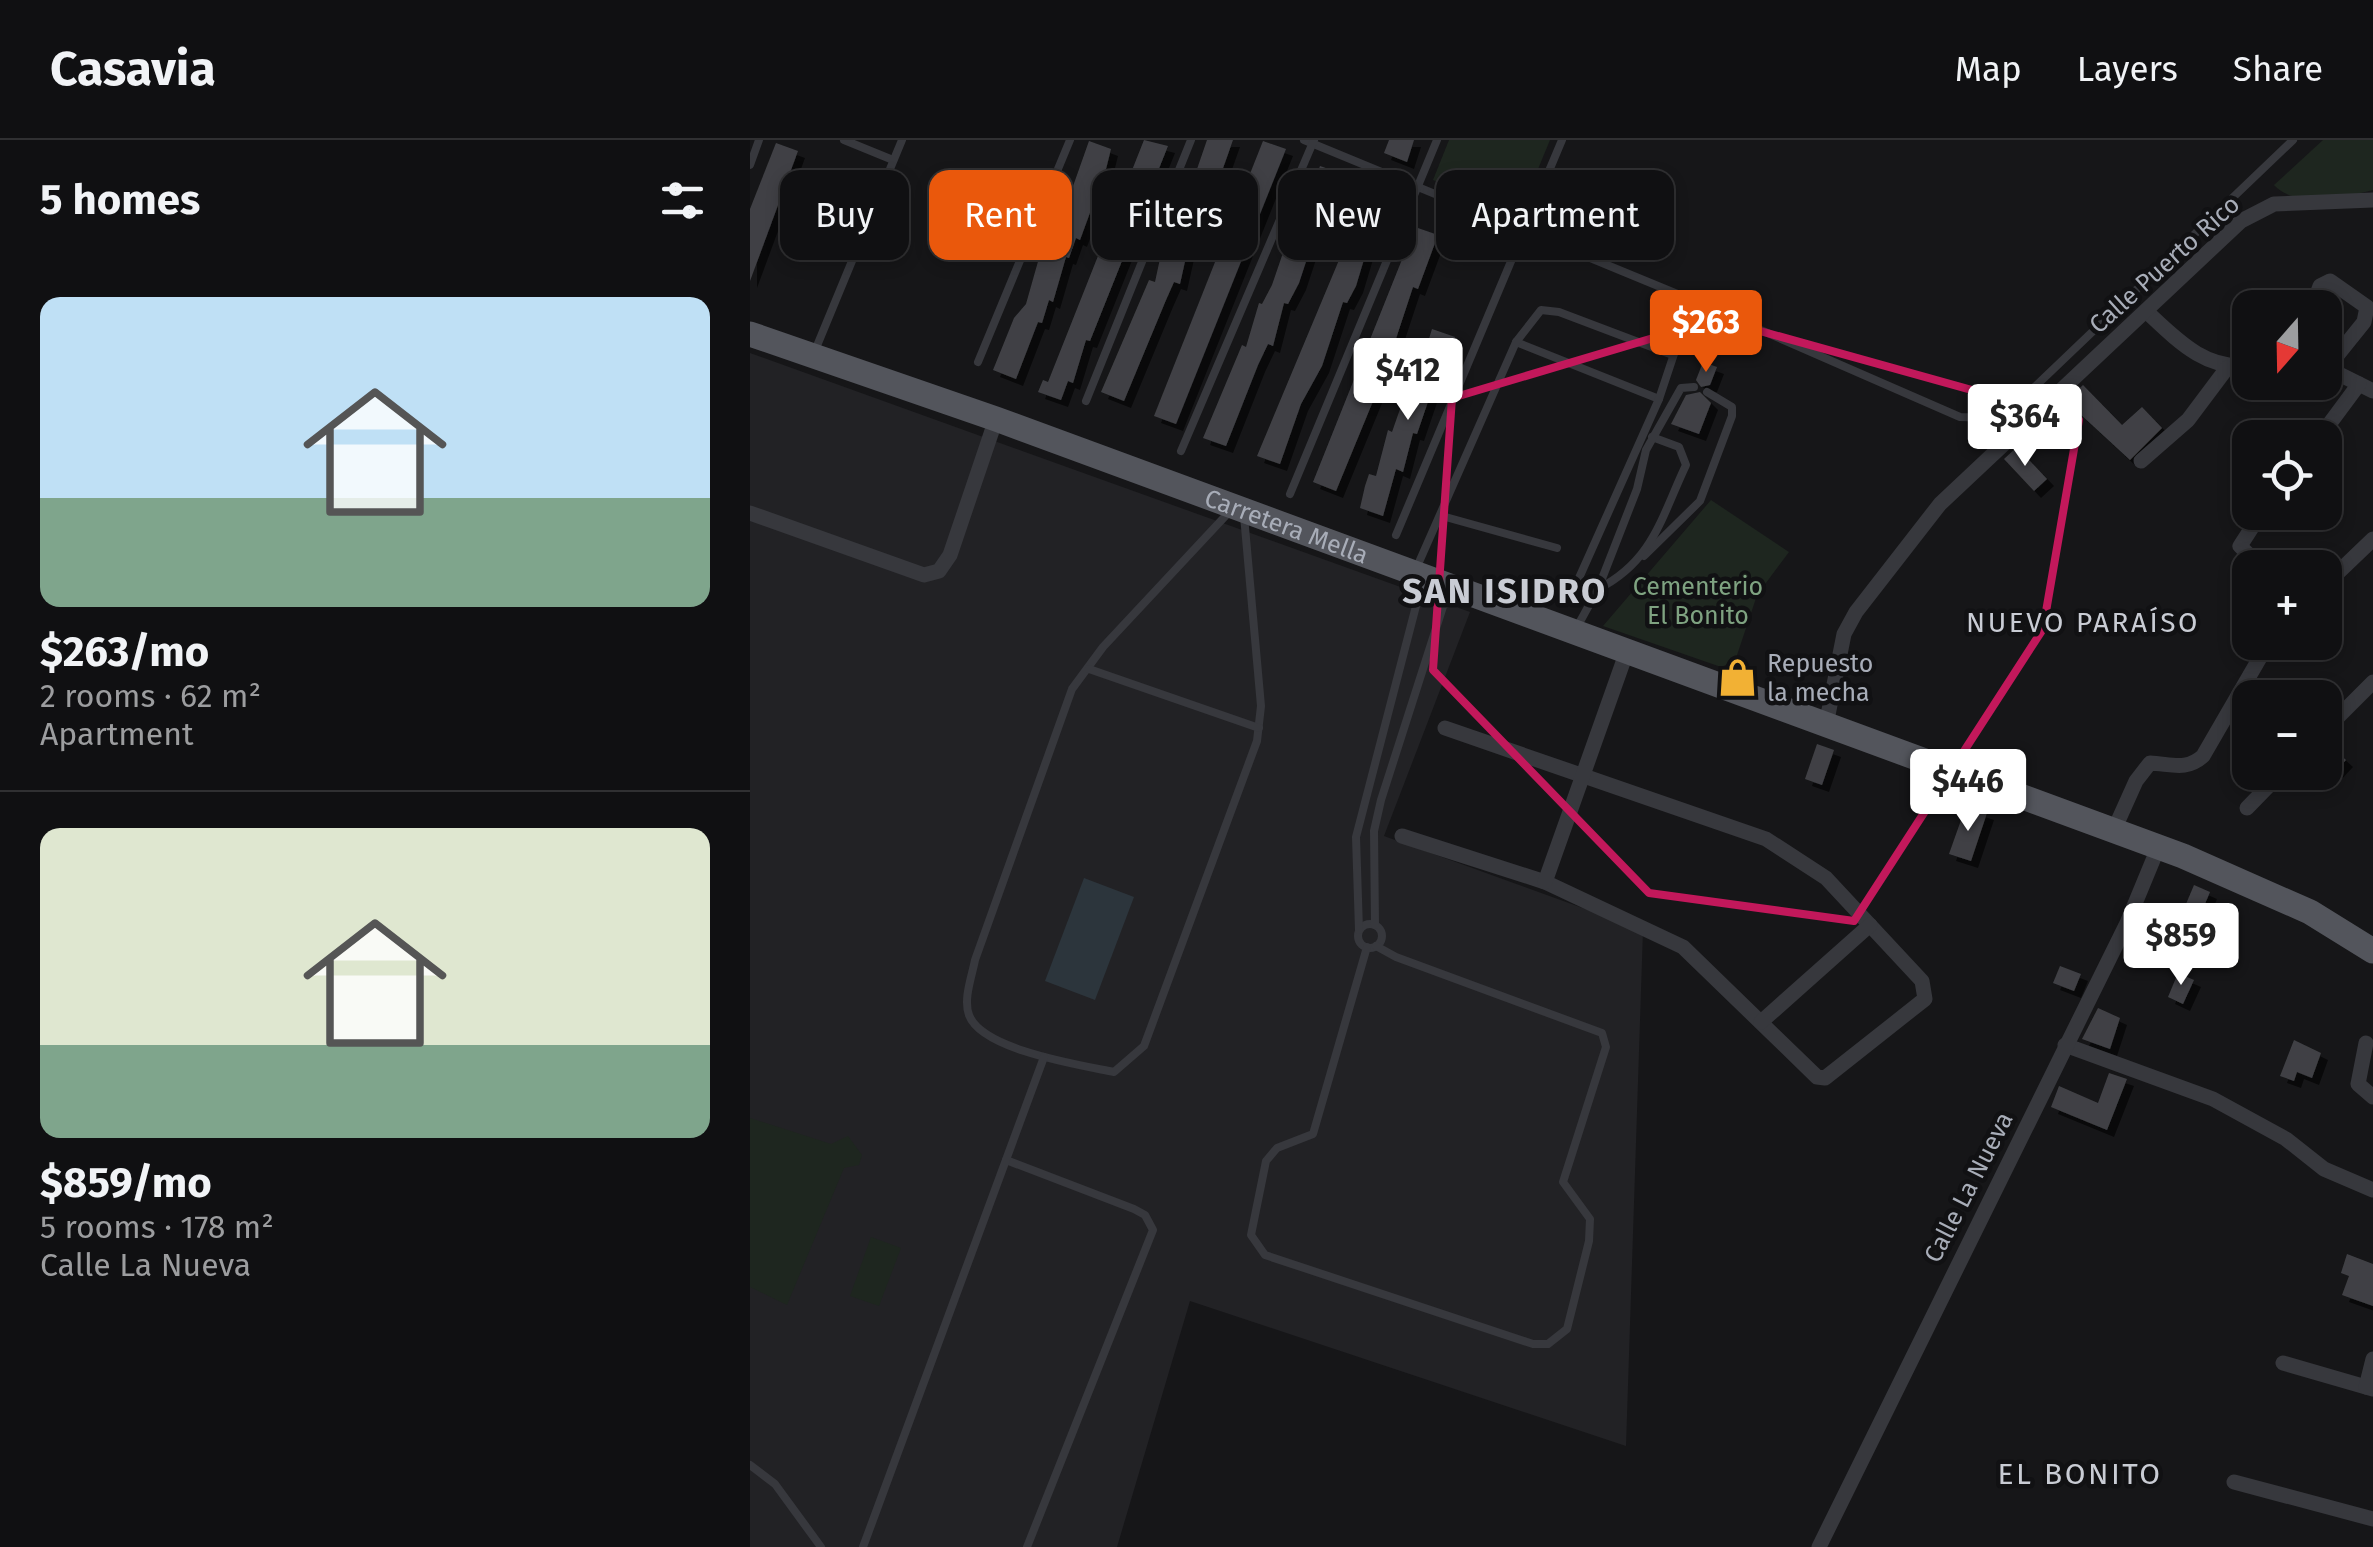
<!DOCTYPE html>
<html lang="en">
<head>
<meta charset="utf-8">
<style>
	body { margin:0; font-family:"Fira Sans",sans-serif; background:#1e1e20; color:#f1f3f6; height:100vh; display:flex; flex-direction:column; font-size:38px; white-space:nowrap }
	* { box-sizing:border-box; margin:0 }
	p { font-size:32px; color:#9c9d9f }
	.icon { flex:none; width:55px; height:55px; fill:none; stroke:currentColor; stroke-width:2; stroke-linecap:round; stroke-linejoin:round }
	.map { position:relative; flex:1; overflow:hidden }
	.drawer { display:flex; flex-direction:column; background:#101012; width:750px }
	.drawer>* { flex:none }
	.top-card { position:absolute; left:30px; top:30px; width:950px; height:90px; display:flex; gap:20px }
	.needle { width:65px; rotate:200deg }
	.tools { position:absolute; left:1482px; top:150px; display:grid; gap:20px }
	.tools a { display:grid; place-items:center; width:110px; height:110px; border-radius:20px; background:#101012; box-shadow:0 5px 15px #0003,0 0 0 2px #303032; font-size:50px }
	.price { position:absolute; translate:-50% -85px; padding:0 22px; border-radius:10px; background:#fff; color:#222; font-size:32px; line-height:65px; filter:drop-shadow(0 2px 5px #0008) }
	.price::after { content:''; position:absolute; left:50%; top:60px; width:30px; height:22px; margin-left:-15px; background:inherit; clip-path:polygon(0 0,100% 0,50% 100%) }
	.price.on { background:#ea580c; color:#fff }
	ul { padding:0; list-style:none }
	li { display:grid; align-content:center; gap:20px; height:530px; padding:0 40px }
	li+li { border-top:2px solid #303032 }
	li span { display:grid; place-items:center; height:310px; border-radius:20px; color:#555 }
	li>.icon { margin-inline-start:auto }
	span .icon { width:180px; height:180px; fill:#fffc; stroke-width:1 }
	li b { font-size:42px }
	h2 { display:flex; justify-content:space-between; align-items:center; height:120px; padding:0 40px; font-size:42px }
	.pill { padding:0 35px; border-radius:20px; background:#101012; box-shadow:0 5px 15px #0003,0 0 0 2px #303032; font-size:35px; line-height:90px }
	.pill.on { background:#ea580c; color:#fff }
	header { display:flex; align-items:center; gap:60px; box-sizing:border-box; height:140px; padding:0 50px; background:#101012; border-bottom:2px solid #303032 }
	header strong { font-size:48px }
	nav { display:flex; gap:55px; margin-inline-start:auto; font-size:35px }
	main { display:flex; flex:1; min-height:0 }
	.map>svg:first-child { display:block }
</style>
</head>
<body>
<header>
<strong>Casavia</strong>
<nav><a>Map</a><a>Layers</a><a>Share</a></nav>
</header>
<main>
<section class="drawer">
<h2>5 homes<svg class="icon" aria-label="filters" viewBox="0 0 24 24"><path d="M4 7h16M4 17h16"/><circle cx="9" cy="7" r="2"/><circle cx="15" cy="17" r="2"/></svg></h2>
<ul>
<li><span style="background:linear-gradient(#bfe0f5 65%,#7fa58c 0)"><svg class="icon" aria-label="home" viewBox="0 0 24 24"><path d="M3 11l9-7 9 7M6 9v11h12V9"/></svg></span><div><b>$263/mo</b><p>2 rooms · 62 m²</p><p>Apartment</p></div></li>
<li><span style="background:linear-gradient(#dfe7d0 70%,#7fa58c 0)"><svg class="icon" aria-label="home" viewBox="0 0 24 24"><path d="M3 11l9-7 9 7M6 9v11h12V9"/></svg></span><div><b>$859/mo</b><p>5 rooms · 178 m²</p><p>Calle La Nueva</p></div></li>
</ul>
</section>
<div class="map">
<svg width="1623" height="1407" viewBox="0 0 1623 1407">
	<defs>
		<filter id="shadow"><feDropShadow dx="7" dy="7" stdDeviation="0" flood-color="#0009"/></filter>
	</defs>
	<rect width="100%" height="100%" fill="#161618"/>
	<path fill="#222225" d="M0 213 720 472 634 696 893 790 876 1306 440 1161 367 1407H0Z"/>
	<g fill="#1e261f">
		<path d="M699 0H800L769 75 683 40Z"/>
		<path d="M1573 0H1623V50C1596 57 1546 69 1524 45Z"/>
		<path d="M961 360 1039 412 1007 455 985 521 971 527 853 486Z"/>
		<path d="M0 978 81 1004 98 996 112 1015 109 1025 94 1028 37 1165 0 1147Z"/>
		<path d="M121 1097 151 1108 129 1166 100 1156Z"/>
	</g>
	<path fill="#2c353c" d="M334 738 384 757 345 860 295 841Z"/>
	<g fill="#404145" filter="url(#shadow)">
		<path d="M394 0 418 6 340 201 336 200 323 243 318 241 311 260 288 252 293 240 298 242Z"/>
		<path d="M457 0H483L461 62 444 100 440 99 430 144 424 142 416 160 374 261 351 252 399 140 405 142 414 100 418 101 436 61Z"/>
		<path d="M639 0H664L657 22 634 13Z"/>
		<path d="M339 1 361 9 356 29 330 100 326 98 319 118 316 117 303 162 299 160 292 183 288 182 266 239 243 230 264 178 276 164 289 118 300 98 304 100Z"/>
		<path d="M513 1 536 9 426 284 404 276Z"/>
		<path d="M26 3 48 11 0 141V69Z"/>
		<path d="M570 26 593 34 582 63 576 61 549 143 538 164 534 163 523 206 518 204 508 225 476 306 453 298 492 205 496 207 509 163 512 164 522 145 550 63 556 65Z"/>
		<path d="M620 46 642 54 618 106 606 146 597 163 593 162 572 226 551 264 530 324 507 316Z"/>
		<path d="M665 87 688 95 668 149 663 147 635 232 586 351 563 342Z"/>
		<path d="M682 189 705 197 688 252 682 250 667 294 663 293 653 332 646 329 633 376 610 368 615 346 619 334 626 336 638 290 642 292 656 252 662 254Z"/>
		<path d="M953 222 967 227 960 245 951 247 946 240Z"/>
		<path d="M1333 245 1372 285 1392 267 1412 288 1380 320 1316 261Z"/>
		<path d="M950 252 961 263 949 294 921 284 936 255Z"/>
		<path d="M1267 307 1297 339 1284 351 1254 319Z"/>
		<path d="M1575 601 1596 620 1582 635 1575 628Z"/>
		<path d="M1067 604 1084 610 1072 645 1055 639Z"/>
		<path d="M1216 666 1237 673 1221 721 1199 714Z"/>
		<path d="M1444 745 1460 752 1452 771 1436 764Z"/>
		<path d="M1310 826 1331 834 1324 851 1303 843Z"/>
		<path d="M1428 833 1444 840 1433 864 1418 857Z"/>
		<path d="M1348 868 1370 878 1360 909 1332 899Z"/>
		<path d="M1544 900 1571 913 1562 938 1547 932 1544 941 1530 936Z"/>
		<path d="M1359 933 1377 939 1357 990 1301 967 1309 946 1348 963Z"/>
		<path d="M1597 1114 1623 1124V1166L1592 1155 1599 1136 1591 1133Z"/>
	</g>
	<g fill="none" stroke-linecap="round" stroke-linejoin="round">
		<g stroke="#37383d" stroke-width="8">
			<path d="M94 0 143 20"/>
			<path d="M554 0 942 160 1210 277 1241 278 1269 262 1543 0"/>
			<path d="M0 25 9 0"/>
			<path d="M766 202 909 259"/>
			<path d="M64 213 152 0"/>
			<path d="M228 222 320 0"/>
			<path d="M336 261 441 0"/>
			<path d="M431 311 564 0"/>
			<path d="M540 354 687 0"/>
			<path d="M481 370 353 507 322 549 225 820C222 836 213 859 219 875 232 910 330 925 364 932L394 906 507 601 511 566 494 376"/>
			<path d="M692 376 807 408"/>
			<path d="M646 395 812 0"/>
			<path d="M894 416 950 361 982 276V267L957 252"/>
			<path d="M666 429 766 202 791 170 809 172 920 214"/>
			<path d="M829 438 909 259 942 160"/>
			<path d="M848 449C903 421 911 378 936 325L929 307 902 297"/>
			<path d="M827 487 848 449 887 349 896 310 931 248 944 247"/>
			<path d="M339 529 509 588"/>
			<circle cx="620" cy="796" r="12"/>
			<path d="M625 785 624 691 631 660 698 451"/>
			<path d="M609 790 606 697 673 439"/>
			<path d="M617 807 563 994 527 1008 516 1021 501 1095 515 1115 783 1204H798L817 1189 839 1101 840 1079 813 1042 856 907 852 893 646 817 626 806"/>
			<path d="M256 1020 384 1069 395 1075 403 1090 277 1407"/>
			<path d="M0 1325 25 1344 71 1407"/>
			<path d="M113 1407 294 917"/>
		</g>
		<g stroke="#37383d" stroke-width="15">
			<path d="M1562 168 1570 146 1580 141 1617 167 1614 182 1577 228"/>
			<path d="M1397 172C1427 200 1456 231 1500 225"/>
			<path d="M1575 227 1623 251"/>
			<path d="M1569 298 1609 244"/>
			<path d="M1391 321 1438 280 1477 228"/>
			<path d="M1512 372 1490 406 1512 428"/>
			<path d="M0 373 174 435 189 431 200 415 246 279"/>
			<path d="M1575 445 1623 399"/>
			<path d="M1076 585 1094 494 1106 472 1190 364 1491 81 1524 64 1623 60"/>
			<path d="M1575 590 1623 542"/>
			<path d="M1497 668 1532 632"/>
			<path d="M1364 690 1386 641 1400 623C1422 624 1436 631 1453 616L1519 502"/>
			<path d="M652 696 795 742 933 807 1067 937 1075 938 1175 859 1172 841 1076 738 1016 699 695 588"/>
			<path d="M795 742 877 511"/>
			<path d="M1011 882 1120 785"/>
			<path d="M1616 903 1608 944 1623 957"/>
			<path d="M1315 905 1463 959 1536 999 1574 1029 1623 1050"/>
			<path d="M1533 1223 1623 1249"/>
			<path d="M1616 1247 1623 1219"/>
			<path d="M1484 1342 1623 1379"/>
			<path d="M1069 1407 1377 783 1408 708"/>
		</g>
		<path stroke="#53555c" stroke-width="25" id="s1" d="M0 194 246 279 1433 716 1560 772 1623 811"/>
	</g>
	<path fill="none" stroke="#c2185b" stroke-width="8" stroke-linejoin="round" d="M967 179 1329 280 1293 489 1104 781 899 753 683 530 702 258Z"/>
	<defs>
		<symbol id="shop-bare" viewBox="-9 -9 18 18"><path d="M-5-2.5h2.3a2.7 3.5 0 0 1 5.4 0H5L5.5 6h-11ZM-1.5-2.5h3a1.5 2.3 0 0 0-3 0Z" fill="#f2b134" stroke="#111113" stroke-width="2.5" paint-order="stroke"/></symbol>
	</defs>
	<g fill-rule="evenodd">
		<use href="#shop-bare" x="960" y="510" width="55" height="55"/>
	</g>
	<g text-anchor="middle" stroke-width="9" stroke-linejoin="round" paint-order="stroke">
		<g font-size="25" fill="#a8adb8" stroke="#111113">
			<text transform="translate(1414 124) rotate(-42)" y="9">Calle Puerto Rico</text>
			<text dy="9" stroke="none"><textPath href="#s1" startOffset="570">Carretera Mella</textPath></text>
			<text transform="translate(1218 1047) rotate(-63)" y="9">Calle La Nueva</text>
		</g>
		<g font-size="25" fill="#7fa381" stroke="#111113">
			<text x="948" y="455">Cementerio<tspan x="948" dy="29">El Bonito</tspan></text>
		</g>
		<g font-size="25" fill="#a8adb8" stroke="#111113" text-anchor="start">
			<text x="1017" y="532">Repuesto<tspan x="1017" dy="29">la mecha</tspan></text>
		</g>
		<g font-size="28" letter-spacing="2.5" fill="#c9ccd4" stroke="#111113">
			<text x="1333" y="492">NUEVO PARAÍSO</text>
		</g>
		<g font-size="30" letter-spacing="2.5" fill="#c9ccd4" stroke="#111113">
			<text x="1330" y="1344">EL BONITO</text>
		</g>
		<g font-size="35" font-weight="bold" letter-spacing="2.5" fill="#c9ccd4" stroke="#111113">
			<text x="755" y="463">SAN ISIDRO</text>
		</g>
	</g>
</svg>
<div class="tools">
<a><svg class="needle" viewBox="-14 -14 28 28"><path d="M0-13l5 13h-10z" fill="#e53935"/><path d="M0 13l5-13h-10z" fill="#9c9d9f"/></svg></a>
<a><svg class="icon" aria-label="locate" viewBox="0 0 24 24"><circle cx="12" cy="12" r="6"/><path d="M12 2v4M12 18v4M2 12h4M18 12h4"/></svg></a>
<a>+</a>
<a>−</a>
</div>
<b class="price on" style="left:956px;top:235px">$263</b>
<b class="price" style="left:658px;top:283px">$412</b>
<b class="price" style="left:1275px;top:329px">$364</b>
<b class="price" style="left:1218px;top:694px">$446</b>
<b class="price" style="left:1431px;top:848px">$859</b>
<div class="top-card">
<a class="pill">Buy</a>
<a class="pill on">Rent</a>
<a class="pill">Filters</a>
<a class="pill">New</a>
<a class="pill">Apartment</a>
</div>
</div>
</main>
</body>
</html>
